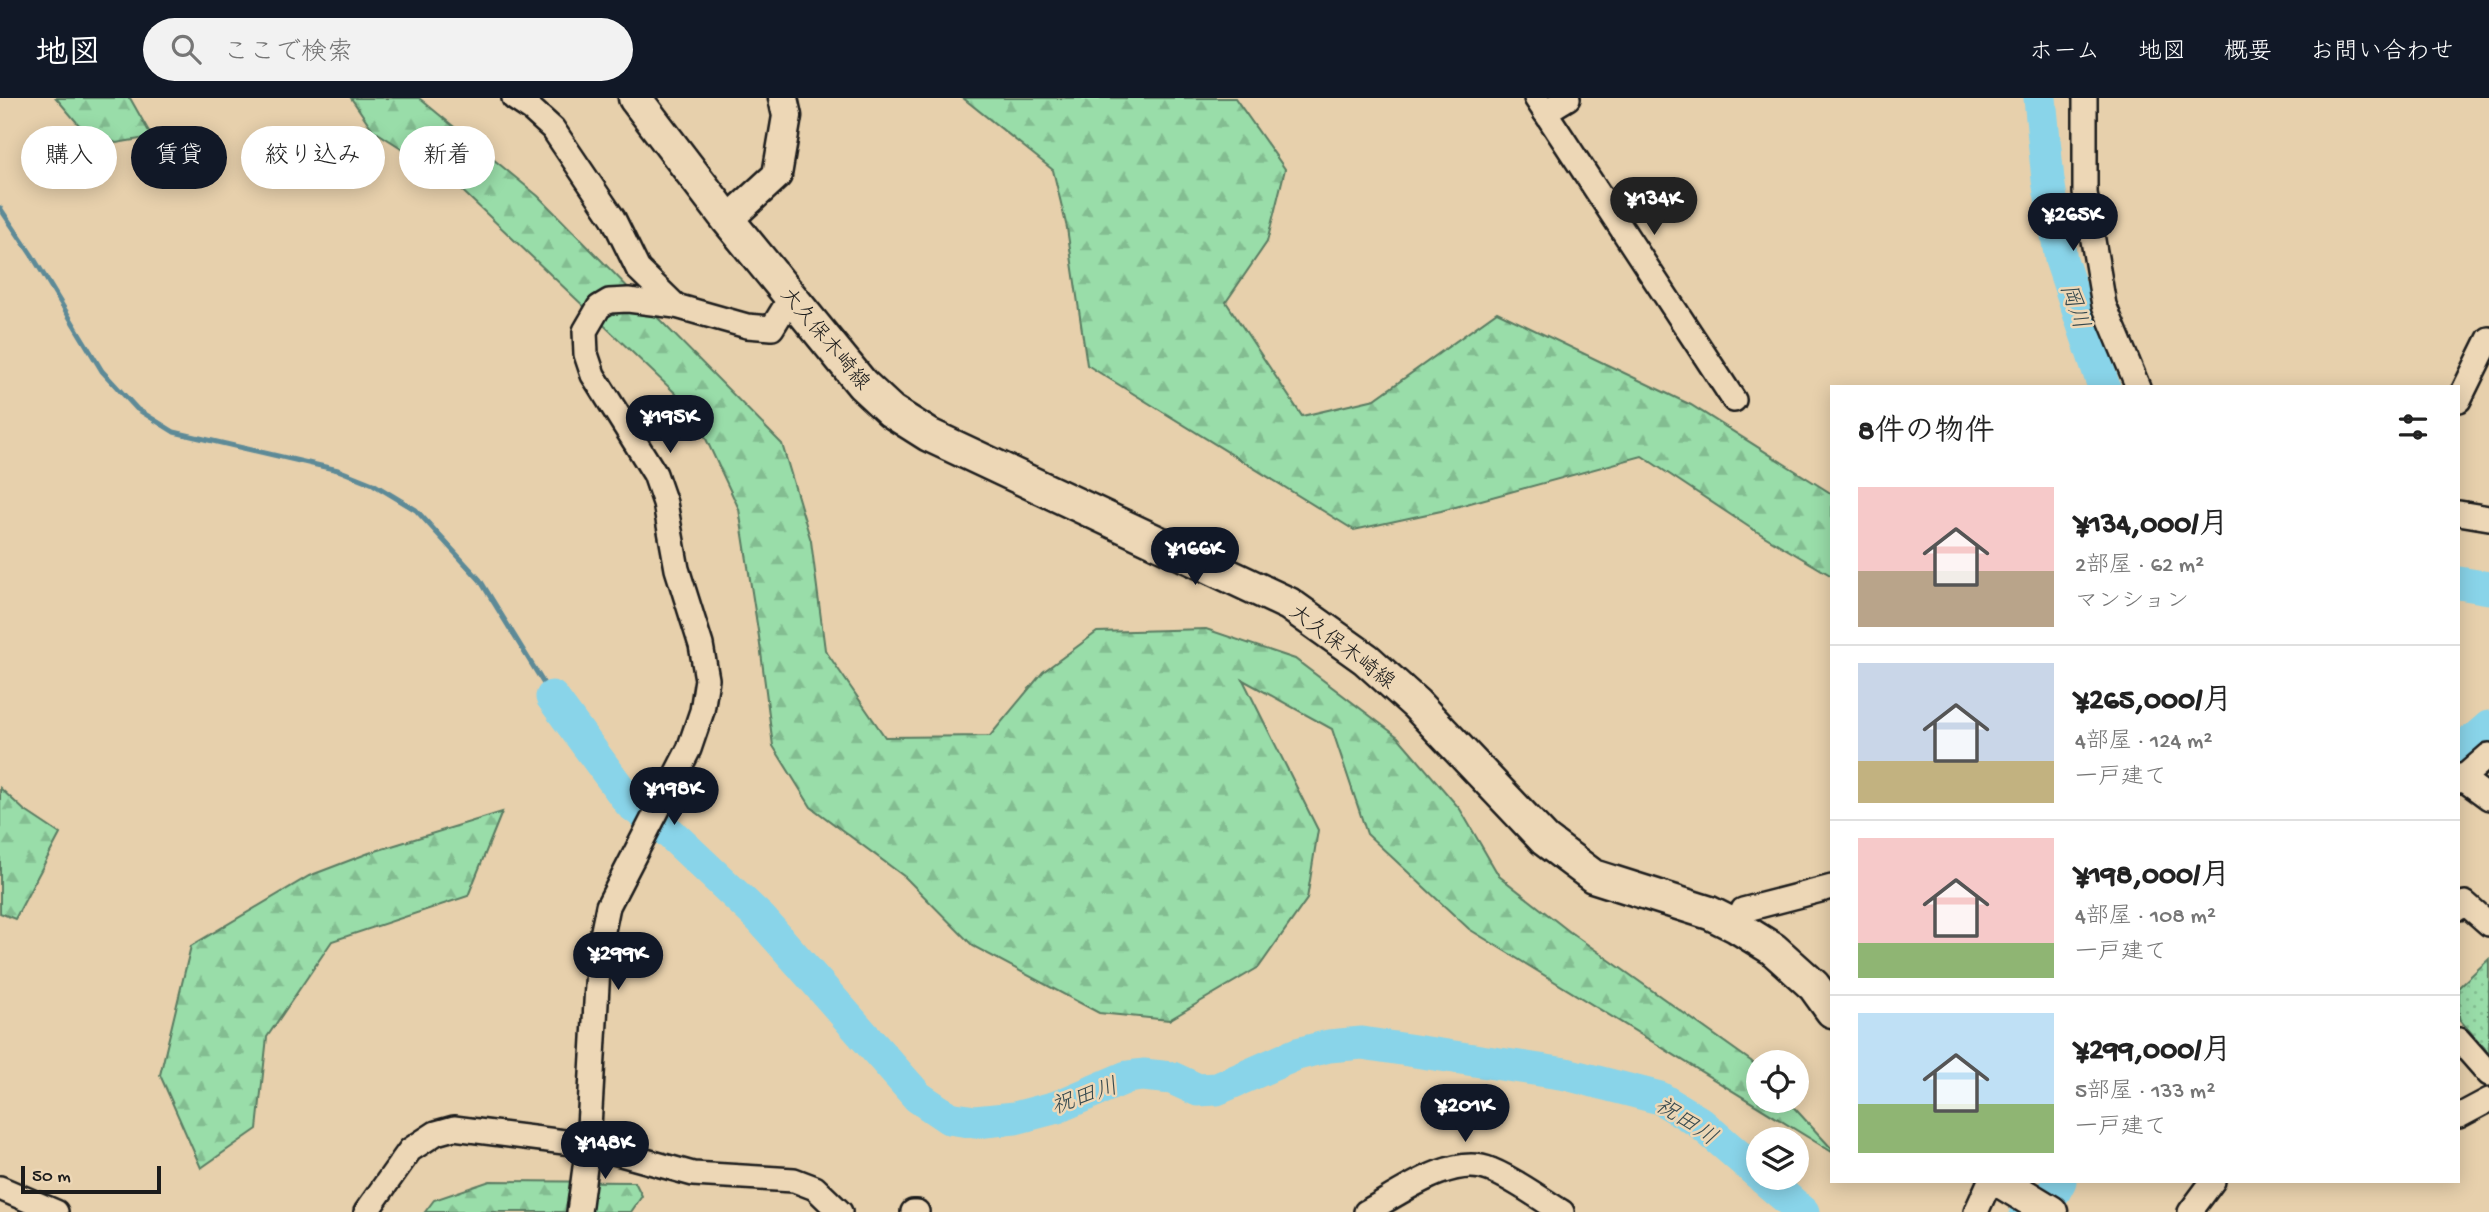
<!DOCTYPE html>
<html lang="ja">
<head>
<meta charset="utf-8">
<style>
	body { margin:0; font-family:"Gochi Hand","Klee One",sans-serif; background:#f2f2f2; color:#222; height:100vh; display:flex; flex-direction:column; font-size:26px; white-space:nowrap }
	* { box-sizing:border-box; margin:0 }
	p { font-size:23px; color:#767676 }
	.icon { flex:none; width:38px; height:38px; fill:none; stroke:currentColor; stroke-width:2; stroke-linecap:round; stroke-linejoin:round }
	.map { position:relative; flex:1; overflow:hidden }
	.details { position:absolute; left:1830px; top:287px; width:630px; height:798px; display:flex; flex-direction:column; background:#fff; border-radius:0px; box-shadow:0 4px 18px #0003 }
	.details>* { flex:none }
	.guide { position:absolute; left:21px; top:28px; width:665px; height:63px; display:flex; gap:14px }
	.controls { position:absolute; left:1746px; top:952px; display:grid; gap:14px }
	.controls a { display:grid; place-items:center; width:63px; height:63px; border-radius:50%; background:#fff; box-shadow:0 4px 18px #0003; font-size:35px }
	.scale { position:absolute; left:21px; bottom:18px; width:140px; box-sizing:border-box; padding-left:7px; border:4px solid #1c1c1c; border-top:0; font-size:19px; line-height:24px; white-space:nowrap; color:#1c1c1c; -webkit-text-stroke:5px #edd7b6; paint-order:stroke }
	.price { position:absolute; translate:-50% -60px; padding:0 16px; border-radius:24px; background:#111827; color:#fff; font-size:23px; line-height:46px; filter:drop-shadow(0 2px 4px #0008) }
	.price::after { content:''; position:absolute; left:50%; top:42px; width:21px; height:16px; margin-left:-10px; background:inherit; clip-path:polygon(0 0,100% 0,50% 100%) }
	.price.current { background:#222; color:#fff }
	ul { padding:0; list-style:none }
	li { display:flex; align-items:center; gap:21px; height:175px; padding:0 28px }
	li+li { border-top:2px solid #e0e0e0 }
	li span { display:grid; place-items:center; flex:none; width:196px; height:140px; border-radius:0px; color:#555 }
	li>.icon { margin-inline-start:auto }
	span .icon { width:84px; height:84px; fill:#fffc; stroke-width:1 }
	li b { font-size:30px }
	h2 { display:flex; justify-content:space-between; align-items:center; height:84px; padding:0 28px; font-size:30px }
	.tag { padding:0 24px; border-radius:32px; background:#fff; box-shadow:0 4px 18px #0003; font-size:24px; line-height:63px }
	.tag.current { background:#111827; color:#fff }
	header { display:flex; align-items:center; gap:42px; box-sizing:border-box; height:98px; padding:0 35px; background:#111827; color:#fff }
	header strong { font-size:33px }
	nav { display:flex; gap:38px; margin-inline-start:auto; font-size:24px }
	.search { width:490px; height:63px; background:#f2f2f2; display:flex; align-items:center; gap:18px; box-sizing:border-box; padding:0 24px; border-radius:38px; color:#767676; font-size:26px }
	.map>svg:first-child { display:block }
</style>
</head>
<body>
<header>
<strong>地図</strong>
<div class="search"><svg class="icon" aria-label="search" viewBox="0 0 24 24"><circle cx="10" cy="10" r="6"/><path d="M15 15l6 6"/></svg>ここで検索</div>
<nav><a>ホーム</a><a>地図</a><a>概要</a><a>お問い合わせ</a></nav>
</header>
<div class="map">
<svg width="2489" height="1114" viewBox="0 0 2489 1114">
	<defs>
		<pattern id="green-dots" width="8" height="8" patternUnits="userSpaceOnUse" patternTransform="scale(1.75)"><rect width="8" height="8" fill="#99dda9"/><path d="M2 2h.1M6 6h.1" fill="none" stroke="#83bd91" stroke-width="1.8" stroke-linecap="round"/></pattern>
		<pattern id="forest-firs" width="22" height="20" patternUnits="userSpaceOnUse" patternTransform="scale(1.75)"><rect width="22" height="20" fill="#99dda9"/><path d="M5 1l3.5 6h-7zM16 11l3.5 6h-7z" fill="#83bd91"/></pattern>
	</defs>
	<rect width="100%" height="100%" fill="#e7d0ac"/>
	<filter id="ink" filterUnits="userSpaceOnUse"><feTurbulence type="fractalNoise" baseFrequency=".0143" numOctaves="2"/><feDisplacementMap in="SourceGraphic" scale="14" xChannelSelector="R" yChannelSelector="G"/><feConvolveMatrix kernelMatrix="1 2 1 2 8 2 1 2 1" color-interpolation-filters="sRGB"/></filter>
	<g filter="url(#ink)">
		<path fill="url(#green-dots)" stroke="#5a7c62" stroke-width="2" d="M2489 861V955L2459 921V889Z"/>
		<g fill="url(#forest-firs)" stroke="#5a7c62" stroke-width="2">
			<path d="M56 0H130L152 39 116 45 79 27Z"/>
			<path d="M351 0H419L538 98 782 346 811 443 825 552 885 639 990 638 1043 574 1097 534 1206 531 1295 561 1398 639 1460 711 1499 778 1570 834 1751 963 1759 971V1003H1788L1832 1051V1054L1469 831 1367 736 1332 631 1243 582 1318 732 1307 801 1259 869 1169 922 1099 915 973 848 905 779 811 709 773 648 759 539 739 411 692 311 450 81 373 32Z"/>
			<path d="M963 0H1235L1285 71 1267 144 1226 204 1302 318 1375 301 1497 214 1691 307 1832 396V478L1749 429 1642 358 1441 413 1354 432 1087 267 1067 130 1053 72Z"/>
			<path d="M0 690 24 712 60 736 15 821 0 815Z"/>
			<path d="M502 714 468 798 332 843 267 939 257 1031 201 1070 160 977 191 848 309 778 369 755Z"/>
			<path d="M490 1083 635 1084 642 1098 631 1114H425L434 1102Z"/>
		</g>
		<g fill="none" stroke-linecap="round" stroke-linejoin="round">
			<path stroke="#5d8a97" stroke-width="5" d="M0 110 33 159 102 273 137 311 174 334 338 372 373 386 416 412 480 482 552 599"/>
			<g stroke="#89d4e9" stroke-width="33">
				<path d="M2040 0 2048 82 2061 162 2104 289"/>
				<path d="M2459 485 2489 490"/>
				<path d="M552 599 630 705 671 736 761 821 918 999 949 1020 975 1024 1015 1020 1057 1009 1127 979 1143 977 1172 980 1198 992 1217 991 1297 956 1329 948 1362 945 1566 976 1660 1000 1699 1024 1759 1076"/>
				<path d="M2459 648 2473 643 2489 629"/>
				<path d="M1763 1080 1803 1114"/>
				<path d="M2026 1114 2054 1094 2060 1083"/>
			</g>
			<defs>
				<g id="minor">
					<path d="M514 0 532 12 553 31 613 120 638 171 676 208"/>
					<path d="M1536 0 1734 302"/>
					<path d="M2085 0V95L2104 207 2138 289"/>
					<path d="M1545 14 1568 0"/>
					<path d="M2459 302 2489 241"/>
					<path d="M2459 415 2489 420"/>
					<path d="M2459 678 2489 700"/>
					<path d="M2459 683 2489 657"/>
					<path d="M2459 810 2465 805 2489 826"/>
					<path d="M1736 828 1743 812 1832 789"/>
					<path d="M2459 942 2489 976"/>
					<path d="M2459 1018 2489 1002"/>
					<path d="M0 1090 56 1114"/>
					<path d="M366 1114 410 1052 436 1035 454 1030 588 1047 693 1076 794 1082 815 1090 840 1114"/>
					<path d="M579 1114 588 1047 599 852 608 808 689 651 702 613 707 581 701 547 677 471 665 405 655 376 593 277 586 256 585 233 599 209 609 203 628 202 676 208 747 228 772 230 791 199"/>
					<path d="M913 1114H917"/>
					<path d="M1366 1114C1399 1096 1453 1055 1491 1072 1516 1082 1539 1100 1562 1114"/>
					<path d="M1976 1114 1990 1083"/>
					<path d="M2190 1114 2213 1083"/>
				</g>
				<path id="tertiary" d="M728 122 777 77 787 18 783 0"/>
				<g id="secondary">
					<path d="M635 0 728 122 862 286 891 313 929 337 1289 506 1366 561 1416 606 1545 742 1593 778 1710 815 1736 828 1773 851 1814 888 1832 913"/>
					<path d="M2000 1083 2051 1114"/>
				</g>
			</defs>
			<use href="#minor" stroke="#1c1c1c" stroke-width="28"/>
			<use href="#tertiary" stroke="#1c1c1c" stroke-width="33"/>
			<use href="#secondary" stroke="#1c1c1c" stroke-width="37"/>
			<use href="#minor" stroke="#edd7b6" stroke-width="23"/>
			<use href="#tertiary" stroke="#edd7b6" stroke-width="28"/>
			<use href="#secondary" stroke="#edd7b6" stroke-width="32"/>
		</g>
	</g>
	<g text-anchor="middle" stroke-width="5" stroke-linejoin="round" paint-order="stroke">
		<g font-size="21" fill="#1c1c1c" stroke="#edd7b6">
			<text transform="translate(826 240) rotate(50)" y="7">大久保木崎線</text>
			<text transform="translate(1343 548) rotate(37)" y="7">大久保木崎線</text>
		</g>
		<g font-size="23" font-style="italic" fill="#374a4f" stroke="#edd7b6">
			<text transform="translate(2076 208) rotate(71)" y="8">岡川</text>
			<text transform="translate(1084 997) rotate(-19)" y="8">祝田川</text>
			<text transform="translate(1687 1022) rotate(33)" y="8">祝田川</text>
		</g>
	</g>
</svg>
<div class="controls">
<a><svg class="icon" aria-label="locate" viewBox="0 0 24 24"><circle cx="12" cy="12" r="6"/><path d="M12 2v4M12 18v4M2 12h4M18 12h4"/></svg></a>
<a><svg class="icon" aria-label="layers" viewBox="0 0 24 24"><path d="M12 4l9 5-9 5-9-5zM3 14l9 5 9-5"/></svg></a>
</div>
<div class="scale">50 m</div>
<b class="price current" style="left:1654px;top:139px">¥134K</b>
<b class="price" style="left:2073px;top:155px">¥265K</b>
<b class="price" style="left:670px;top:357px">¥195K</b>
<b class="price" style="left:1195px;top:489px">¥166K</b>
<b class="price" style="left:674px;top:729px">¥198K</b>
<b class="price" style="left:618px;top:894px">¥299K</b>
<b class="price" style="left:1465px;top:1046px">¥201K</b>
<b class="price" style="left:605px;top:1083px">¥148K</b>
<div class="guide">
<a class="tag">購入</a>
<a class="tag current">賃貸</a>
<a class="tag">絞り込み</a>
<a class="tag">新着</a>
</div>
<section class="details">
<h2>8件の物件<svg class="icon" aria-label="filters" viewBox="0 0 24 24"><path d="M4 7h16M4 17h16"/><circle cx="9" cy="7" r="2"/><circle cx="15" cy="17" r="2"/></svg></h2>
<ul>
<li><span style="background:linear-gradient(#f6c9c9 60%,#b9a48a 0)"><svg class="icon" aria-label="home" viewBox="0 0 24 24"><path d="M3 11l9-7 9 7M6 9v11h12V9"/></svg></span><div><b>¥134,000/月</b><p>2部屋 · 62 m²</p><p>マンション</p></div></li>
<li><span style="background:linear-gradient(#c9d6e8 70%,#c2b280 0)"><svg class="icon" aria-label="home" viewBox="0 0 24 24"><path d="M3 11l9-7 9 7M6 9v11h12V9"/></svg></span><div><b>¥265,000/月</b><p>4部屋 · 124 m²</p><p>一戸建て</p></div></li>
<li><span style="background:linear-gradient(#f6c9c9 75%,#8fb573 0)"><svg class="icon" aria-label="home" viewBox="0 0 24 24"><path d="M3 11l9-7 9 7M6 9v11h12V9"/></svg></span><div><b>¥198,000/月</b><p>4部屋 · 108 m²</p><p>一戸建て</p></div></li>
<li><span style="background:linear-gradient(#bfe0f5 65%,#8fb573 0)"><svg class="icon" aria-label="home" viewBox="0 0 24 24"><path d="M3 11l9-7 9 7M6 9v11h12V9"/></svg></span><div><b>¥299,000/月</b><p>5部屋 · 133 m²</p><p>一戸建て</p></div></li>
</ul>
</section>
</div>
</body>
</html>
